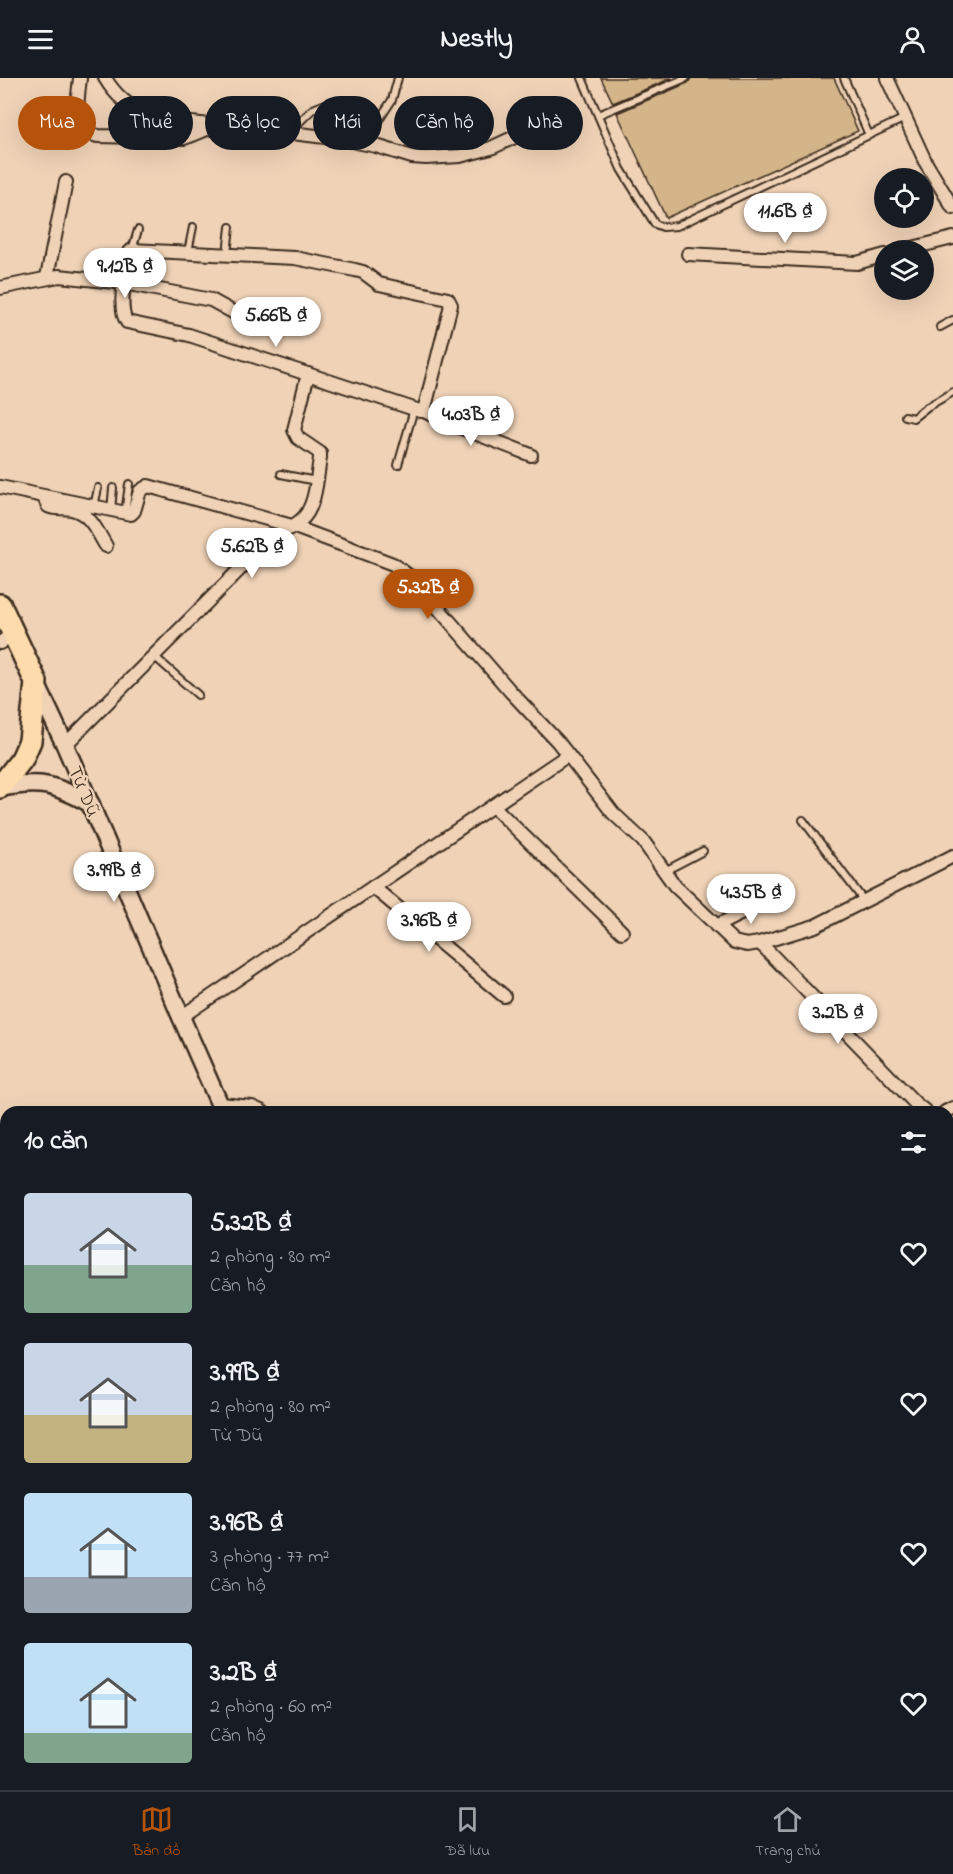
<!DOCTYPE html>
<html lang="vi">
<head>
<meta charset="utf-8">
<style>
	body { margin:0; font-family:"Indie Flower",sans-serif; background:#20242c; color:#f1f3f6; height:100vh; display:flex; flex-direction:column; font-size:22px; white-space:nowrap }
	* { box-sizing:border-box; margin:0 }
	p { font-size:20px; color:#9ea1a6 }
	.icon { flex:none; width:33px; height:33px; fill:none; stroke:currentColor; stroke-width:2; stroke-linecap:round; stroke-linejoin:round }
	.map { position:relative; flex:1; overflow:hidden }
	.panel { position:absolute; left:0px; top:1028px; width:954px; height:686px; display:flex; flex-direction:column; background:#171b24; border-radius:18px 18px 0 0; box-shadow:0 6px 24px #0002 }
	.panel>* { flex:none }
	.banner { position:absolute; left:18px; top:18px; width:600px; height:54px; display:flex; gap:12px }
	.controls { position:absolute; left:874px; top:90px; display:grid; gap:12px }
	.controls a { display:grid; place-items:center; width:60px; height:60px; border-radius:50%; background:#171b24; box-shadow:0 6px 24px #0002; font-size:30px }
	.price { position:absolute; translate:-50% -51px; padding:0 14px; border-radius:21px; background:#fff; color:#222; font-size:20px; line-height:39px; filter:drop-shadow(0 2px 3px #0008) }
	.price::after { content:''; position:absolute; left:50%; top:36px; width:18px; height:14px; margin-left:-9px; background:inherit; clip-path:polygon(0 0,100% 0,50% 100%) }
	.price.current { background:#b45309; color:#fff }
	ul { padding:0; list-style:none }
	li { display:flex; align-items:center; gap:18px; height:150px; padding:0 24px }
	li span { display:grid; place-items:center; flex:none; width:168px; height:120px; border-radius:6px; color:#555 }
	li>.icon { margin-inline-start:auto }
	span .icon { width:72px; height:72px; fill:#fffc; stroke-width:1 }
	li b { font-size:26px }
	h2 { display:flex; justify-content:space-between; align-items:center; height:72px; padding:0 24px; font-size:26px }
	.tag { padding:0 21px; border-radius:27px; background:#171b24; box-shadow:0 6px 24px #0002; font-size:21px; line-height:54px }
	.tag.current { background:#b45309; color:#fff }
	header { display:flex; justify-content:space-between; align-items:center; height:78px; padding:0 24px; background:#171b24; font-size:27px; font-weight:700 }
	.dock { display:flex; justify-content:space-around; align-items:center; height:84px; border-top:2px solid #363941; background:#171b24; font-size:16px; color:#9ea1a6 }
	.dock a { display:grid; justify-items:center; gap:3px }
	.dock .current { color:#b45309 }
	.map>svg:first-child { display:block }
</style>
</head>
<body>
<header><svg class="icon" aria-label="menu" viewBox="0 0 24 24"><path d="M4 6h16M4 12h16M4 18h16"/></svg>Nestly<svg class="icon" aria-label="person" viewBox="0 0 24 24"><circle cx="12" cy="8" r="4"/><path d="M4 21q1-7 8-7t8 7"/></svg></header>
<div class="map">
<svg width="953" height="1712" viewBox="0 0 953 1712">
	<rect width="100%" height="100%" fill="#f0d3b7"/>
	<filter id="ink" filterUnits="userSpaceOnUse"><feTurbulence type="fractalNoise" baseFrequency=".0167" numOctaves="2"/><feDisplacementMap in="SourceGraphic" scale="12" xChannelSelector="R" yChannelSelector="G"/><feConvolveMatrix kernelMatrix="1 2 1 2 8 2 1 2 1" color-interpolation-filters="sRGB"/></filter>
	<g filter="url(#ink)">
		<g fill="#d3b589" stroke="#3b2a1e" stroke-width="1.5">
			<path d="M601 0H672L613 25Z"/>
			<path d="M691 0H834L858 53 666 140 617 35 688 5Z"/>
		</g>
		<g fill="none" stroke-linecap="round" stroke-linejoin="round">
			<defs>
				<g id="lane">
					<path d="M582 0 621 91 655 146 663 149 677 148 905 40"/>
					<path d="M844 0 869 57"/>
					<path d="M598 37 686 0"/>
					<path d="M289 54 313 31 330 24"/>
					<path d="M364 65 392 22 398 0"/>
					<path d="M132 172 138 152"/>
					<path d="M188 174 193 149"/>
					<path d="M227 176 230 149"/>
					<path d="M940 249 953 242"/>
					<path d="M905 338 913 340 927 329 953 314"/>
					<path d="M398 387 414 331"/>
					<path d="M281 396 316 403"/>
					<path d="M94 429 98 410"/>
					<path d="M111 433 113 410"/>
					<path d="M125 436 129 406"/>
					<path d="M154 578 198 617"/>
					<path d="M803 742 864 823"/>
					<path d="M665 793 703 773"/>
				</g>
				<g id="street">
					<path d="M80 0C78 21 70 53 98 58L184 60C199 56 208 48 224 47L342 61 376 68 412 79 426 80 460 78 491 70 525 54 536 52"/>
					<path d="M105 0C129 41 167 43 210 47"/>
					<path d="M887 0 926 85 953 130"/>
					<path d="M904 172 953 160"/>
					<path d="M688 176 857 185 885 177"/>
					<path d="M47 199 66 104"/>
					<path d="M0 210 59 198 124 205 211 222 249 243"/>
					<path d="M424 333 451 227 448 221 379 206 363 194 355 192 295 180 132 172 128 176C126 192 117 231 127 244L189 257 420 333H424L444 343 531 377"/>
					<path d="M0 409 131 436 134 433 140 413 148 408 292 448 393 486 413 501 511 614 558 664 613 735 643 763 675 808 734 864 747 867 759 865 764 869 916 1026 926 1034"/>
					<path d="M44 419 48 428C55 432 63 429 71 431 90 435 97 453 106 468"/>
					<path d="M0 565 13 555"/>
					<path d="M65 667 267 464C278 457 290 451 300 443 316 431 317 399 320 380V375L298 360 294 352 308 296"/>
					<path d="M493 728 622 854"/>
					<path d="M373 809 504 918"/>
					<path d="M716 848 772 820"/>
					<path d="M759 865 815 848 953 778"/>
					<path d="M181 939 568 677"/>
					<path d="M220 1026 252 1029 263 1034"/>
					<path d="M945 1034 953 1030"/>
					<path d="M948 1426 953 1432"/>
					<path d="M948 1464 953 1461"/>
					<path d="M948 1689 950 1687H953"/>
					<path d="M99 1707V1712"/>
					<path d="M279 1707 285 1712"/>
					<path d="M922 1707 928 1712 935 1707"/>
					<path d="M619 1712 623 1707"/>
				</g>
				<g id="secondary">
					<path d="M36 605 65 667 181 939 223 1034"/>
					<path d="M0 710C41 702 54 706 91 726"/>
					<path d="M222 1712 223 1707"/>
				</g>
				<path id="highway" d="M0 527 36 604 30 663 22 681 0 709"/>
			</defs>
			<use href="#lane" stroke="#3b2a1e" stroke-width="10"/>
			<use href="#street" stroke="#3b2a1e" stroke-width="16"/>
			<use href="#secondary" stroke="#3b2a1e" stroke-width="21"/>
			<use href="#highway" stroke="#3b2a1e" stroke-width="26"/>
			<use href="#lane" stroke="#f0d3b7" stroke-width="6"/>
			<use href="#street" stroke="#f0d3b7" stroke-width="12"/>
			<use href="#secondary" stroke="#f0d3b7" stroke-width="16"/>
			<use href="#highway" stroke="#fedbac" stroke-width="21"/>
		</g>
	</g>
	<g text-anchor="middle" stroke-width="4.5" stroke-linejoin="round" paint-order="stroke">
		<g font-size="20" fill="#3b2a1e" stroke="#f0d3b7">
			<text transform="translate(85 713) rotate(67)" y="7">Từ Dũ</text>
		</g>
	</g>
</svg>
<div class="controls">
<a><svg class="icon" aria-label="locate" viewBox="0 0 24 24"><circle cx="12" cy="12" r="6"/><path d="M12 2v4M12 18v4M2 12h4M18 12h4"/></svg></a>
<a><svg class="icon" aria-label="layers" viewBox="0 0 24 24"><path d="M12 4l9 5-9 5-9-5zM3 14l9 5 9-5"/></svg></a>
</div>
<b class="price" style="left:785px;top:166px">11.6B ₫</b>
<b class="price" style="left:125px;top:221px">9.12B ₫</b>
<b class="price" style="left:276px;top:270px">5.66B ₫</b>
<b class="price" style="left:471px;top:369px">4.03B ₫</b>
<b class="price" style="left:252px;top:501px">5.62B ₫</b>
<b class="price current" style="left:428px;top:542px">5.32B ₫</b>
<b class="price" style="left:114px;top:825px">3.99B ₫</b>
<b class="price" style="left:751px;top:847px">4.35B ₫</b>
<b class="price" style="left:429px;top:875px">3.96B ₫</b>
<b class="price" style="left:838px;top:967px">3.2B ₫</b>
<div class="banner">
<a class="tag current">Mua</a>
<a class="tag">Thuê</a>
<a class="tag">Bộ lọc</a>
<a class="tag">Mới</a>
<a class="tag">Căn hộ</a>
<a class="tag">Nhà</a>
</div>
<section class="panel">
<h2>10 căn<svg class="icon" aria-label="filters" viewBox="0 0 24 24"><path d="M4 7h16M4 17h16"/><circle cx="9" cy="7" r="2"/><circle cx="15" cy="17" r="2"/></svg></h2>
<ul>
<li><span style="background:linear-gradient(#c9d6e8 60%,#7fa58c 0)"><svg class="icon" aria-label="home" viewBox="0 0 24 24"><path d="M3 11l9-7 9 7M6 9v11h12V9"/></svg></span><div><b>5.32B ₫</b><p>2 phòng · 80 m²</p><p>Căn hộ</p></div><svg class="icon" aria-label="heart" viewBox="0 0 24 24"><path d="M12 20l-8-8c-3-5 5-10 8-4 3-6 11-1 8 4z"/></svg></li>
<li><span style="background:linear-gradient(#c9d6e8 60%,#c2b280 0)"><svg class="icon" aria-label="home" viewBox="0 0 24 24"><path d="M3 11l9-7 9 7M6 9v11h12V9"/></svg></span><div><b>3.99B ₫</b><p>2 phòng · 80 m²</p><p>Từ Dũ</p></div><svg class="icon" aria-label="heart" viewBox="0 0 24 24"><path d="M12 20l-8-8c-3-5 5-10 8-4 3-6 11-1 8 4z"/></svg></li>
<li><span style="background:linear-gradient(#bfe0f5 70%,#9aa5b1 0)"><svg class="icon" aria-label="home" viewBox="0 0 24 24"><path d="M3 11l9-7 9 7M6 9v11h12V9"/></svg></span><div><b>3.96B ₫</b><p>3 phòng · 77 m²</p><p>Căn hộ</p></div><svg class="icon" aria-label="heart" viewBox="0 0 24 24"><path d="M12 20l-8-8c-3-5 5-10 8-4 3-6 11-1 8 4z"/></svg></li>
<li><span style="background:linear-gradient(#bfe0f5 75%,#7fa58c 0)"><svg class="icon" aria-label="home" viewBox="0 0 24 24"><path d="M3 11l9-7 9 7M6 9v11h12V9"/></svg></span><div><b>3.2B ₫</b><p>2 phòng · 60 m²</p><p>Căn hộ</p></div><svg class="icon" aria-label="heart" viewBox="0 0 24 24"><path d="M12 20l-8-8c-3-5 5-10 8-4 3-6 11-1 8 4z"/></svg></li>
</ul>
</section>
</div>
<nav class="dock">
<a class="current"><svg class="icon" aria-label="map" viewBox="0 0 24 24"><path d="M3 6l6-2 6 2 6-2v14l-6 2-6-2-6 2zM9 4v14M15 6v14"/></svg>Bản đồ</a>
<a><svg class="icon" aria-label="saved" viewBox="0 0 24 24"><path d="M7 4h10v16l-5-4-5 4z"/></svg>Đã lưu</a>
<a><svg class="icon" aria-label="home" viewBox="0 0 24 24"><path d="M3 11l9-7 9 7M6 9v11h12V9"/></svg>Trang chủ</a>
</nav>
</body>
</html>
